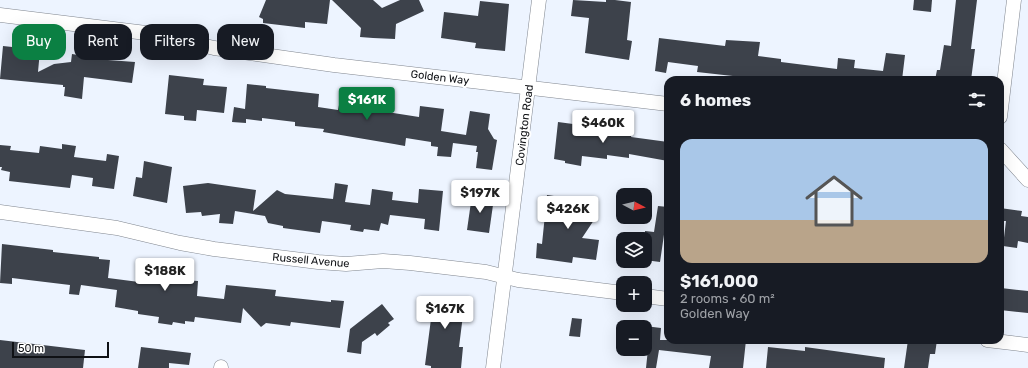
<!DOCTYPE html>
<html lang="en">
<head>
<meta charset="utf-8">
<style>
	body { margin:0; font-family:Rubik,sans-serif; background:#242831; color:#f1f3f6; height:100vh; display:flex; flex-direction:column; font-size:15px; white-space:nowrap }
	* { box-sizing:border-box; margin:0 }
	p { font-size:13px; color:#9ea1a6 }
	.icon { flex:none; width:22px; height:22px; fill:none; stroke:currentColor; stroke-width:2; stroke-linecap:round; stroke-linejoin:round }
	.map { position:relative; flex:1; overflow:hidden }
	.sheet { position:absolute; left:664px; top:76px; width:340px; height:268px; display:flex; flex-direction:column; background:#171b24; border-radius:12px; box-shadow:0 4px 16px #0002 }
	.sheet>* { flex:none }
	.guide { position:absolute; left:12px; top:24px; width:380px; height:36px; display:flex; gap:8px }
	.needle { width:26px; rotate:97deg }
	.tools { position:absolute; left:616px; top:188px; display:grid; gap:8px }
	.tools a { display:grid; place-items:center; width:36px; height:36px; border-radius:8px; background:#171b24; box-shadow:0 4px 16px #0002; font-size:20px }
	.scale { position:absolute; left:12px; bottom:10px; width:97px; box-sizing:border-box; padding-left:4px; border:2px solid #0f1115; border-top:0; font-size:11px; line-height:14px; white-space:nowrap; color:#0f1115; -webkit-text-stroke:3px #fff; paint-order:stroke }
	.price { position:absolute; translate:-50% -34px; padding:0 9px; border-radius:4px; background:#fff; color:#222; font-size:13px; line-height:26px; filter:drop-shadow(0 1px 2px #0008) }
	.price::after { content:''; position:absolute; left:50%; top:24px; width:12px; height:9px; margin-left:-6px; background:inherit; clip-path:polygon(0 0,100% 0,50% 100%) }
	.price.current { background:#0b8043; color:#fff }
	ul { padding:0; list-style:none }
	li { display:grid; align-content:center; gap:8px; height:212px; padding:0 16px }
	li+li { border-top:1px solid #363941 }
	li span { display:grid; place-items:center; height:124px; border-radius:12px; color:#555 }
	li>.icon { margin-inline-start:auto }
	span .icon { width:72px; height:72px; fill:#fffc; stroke-width:1 }
	li b { font-size:17px }
	h2 { display:flex; justify-content:space-between; align-items:center; height:48px; padding:0 16px; font-size:17px }
	.pill { padding:0 14px; border-radius:12px; background:#171b24; box-shadow:0 4px 16px #0002; font-size:14px; line-height:36px }
	.pill.current { background:#0b8043; color:#fff }
	.map>svg:first-child { display:block }
</style>
</head>
<body>
<div class="map">
<svg width="1028" height="368" viewBox="0 0 1028 368">
	<rect width="100%" height="100%" fill="#edf4ff"/>
	<g fill="#3d424b">
		<path d="M266 0H330L327 24 305 22V28L263 23V19L259 17Z"/>
		<path d="M332 0H373L382 8 400 0H419L424 11 396 24 395 39 373 38 360 37 361 28Z"/>
		<path d="M573 0 606 2V0H615L631 2 627 40 632 41 629 60 585 53 589 18 571 16Z"/>
		<path d="M914 0H932L931 12 913 10Z"/>
		<path d="M956 0H977L971 49H975L971 80H935L937 70H940L944 45 951 46Z"/>
		<path d="M480 1 509 4 505 51 475 48 476 43 441 38 444 12 478 16Z"/>
		<path d="M659 38 725 46 726 40 760 42 758 56 781 59V62L837 69 838 58 855 60 854 68 883 71 886 53 905 55 902 80H769L697 72 698 66 668 62 666 73 655 71Z"/>
		<path d="M3 46 40 50 38 72 54 64 71 62 72 54 108 60 135 62 132 83 84 77 82 99 64 96 65 87H63V85L0 79Z"/>
		<path d="M169 75 204 79 203 85 227 87 224 113 197 110 196 121 184 120V116L165 114Z"/>
		<path d="M247 84 266 86V88L319 94 318 107 338 110 341 95 388 103 387 112 419 117 420 106 444 109 441 131 466 135 470 111 490 114 488 129 494 139 497 140 492 170 476 168 478 152H476L477 146 453 143 451 157 437 156 438 147 431 146V142L406 138 405 146 394 144 323 132 324 129 295 126V122L262 118V121L246 119V123L232 122 234 107 245 109Z"/>
		<path d="M573 121 587 123 586 130 606 133 607 130 619 132V129L632 130 631 137 668 142V161L629 154V158L607 155V159L582 156 581 166 565 163V161L554 159 558 122 573 124Z"/>
		<path d="M62 144 76 146 74 157 106 161 107 154 119 156 114 189 92 186 93 178 72 175 70 188 9 181 10 172 1 170 2 167H0V145L11 146 10 150 39 153 40 146 62 149Z"/>
		<path d="M144 161 172 167 167 203 133 196 136 177 142 178Z"/>
		<path d="M208 183 256 190 253 211 277 190 285 194 333 199 335 183 348 185 345 202 370 205 372 189 393 192 392 200 418 203 419 189 443 191 439 231 424 229 425 219 390 215 388 225 381 223 379 231 364 229 363 232 350 230 351 225 322 221 320 233 283 228V226L268 223 265 216 235 211 233 224 219 223 220 214 202 216 201 212 186 213 183 186Z"/>
		<path d="M472 195 494 198 489 233 467 230Z"/>
		<path d="M547 195 596 202 594 220 582 238 599 240 596 260 573 257 572 263 536 258 537 243 542 244Z"/>
		<path d="M658 206 668 207V222L666 221 660 262 645 260V231L654 232Z"/>
		<path d="M1000 208 1022 211 1021 216 1028 217V243L1018 241 1017 248 1003 246 1006 221H1000Z"/>
		<path d="M2 244 53 250V252L99 257V259L110 260 108 278 139 282 140 268 155 270 154 278 198 281 197 296 224 299 226 285 276 290 275 296 331 302V300L344 301 340 328 291 322 290 326 266 323 261 327 243 308 241 323 195 317 194 322 185 321V324L173 322 172 325 158 323 159 317 138 314V311L115 307 117 290 81 285 79 295 69 294 70 285 12 278V284L0 283Z"/>
		<path d="M1001 288 1028 291V313L1000 310Z"/>
		<path d="M452 296 473 298 471 315 464 314 462 323 459 347H463L461 368H431V366L425 365 431 319 418 318 420 297 451 301Z"/>
		<path d="M382 304 394 319 388 323 390 325 377 336 375 333 362 342 361 354 347 352 350 329Z"/>
		<path d="M572 318 582 319 580 337 569 336Z"/>
		<path d="M645 326 661 328 660 340H746L743 368H709L711 356 659 350 656 368H646L648 349 645 348Z"/>
		<path d="M0 340 85 350 83 368H0Z"/>
		<path d="M908 340H937L935 354H930L928 368H904Z"/>
		<path d="M141 347 191 353 189 365 169 363V368H138Z"/>
		<path d="M768 347 805 351V347L885 358 884 368H766Z"/>
	</g>
	<g fill="none" stroke-linecap="round" stroke-linejoin="round">
		<defs>
			<g id="minor">
				<path d="M0 15 154 34 214 48 334 65 668 104"/>
				<path d="M1000 117 1014 0"/>
				<path d="M1000 149 1028 180"/>
				<path d="M0 212 117 228 180 243 214 249 318 262 346 264 383 261 410 263 486 272 518 280 623 293"/>
				<path d="M645 296 668 299"/>
				<path d="M987 340 1028 345"/>
				<path d="M221 368V367"/>
				<path d="M493 368 539 0"/>
			</g>
		</defs>
		<use href="#minor" stroke="#80868f" stroke-width="15"/>
		<use href="#minor" stroke="#fff" stroke-width="14"/>
	</g>
	<g text-anchor="middle" stroke-width="4" stroke-linejoin="round" paint-order="stroke">
		<g font-size="11" fill="#0f1115" stroke="#fff">
			<text transform="translate(440 77) rotate(7)" y="4">Golden Way</text>
			<text transform="translate(524 125) rotate(-83)" y="4">Covington Road</text>
			<text transform="translate(311 260) rotate(5)" y="4">Russell Avenue</text>
		</g>
	</g>
</svg>
<div class="tools">
<a><svg class="needle" viewBox="-14 -14 28 28"><path d="M0-13l5 13h-10z" fill="#e53935"/><path d="M0 13l5-13h-10z" fill="#9ea1a6"/></svg></a>
<a><svg class="icon" aria-label="layers" viewBox="0 0 24 24"><path d="M12 4l9 5-9 5-9-5zM3 14l9 5 9-5"/></svg></a>
<a>+</a>
<a>−</a>
</div>
<div class="scale">50 m</div>
<b class="price current" style="left:367px;top:121px">$161K</b>
<b class="price" style="left:603px;top:144px">$460K</b>
<b class="price" style="left:480px;top:214px">$197K</b>
<b class="price" style="left:568px;top:230px">$426K</b>
<b class="price" style="left:165px;top:292px">$188K</b>
<b class="price" style="left:445px;top:330px">$167K</b>
<div class="guide">
<a class="pill current">Buy</a>
<a class="pill">Rent</a>
<a class="pill">Filters</a>
<a class="pill">New</a>
</div>
<section class="sheet">
<h2>6 homes<svg class="icon" aria-label="filters" viewBox="0 0 24 24"><path d="M4 7h16M4 17h16"/><circle cx="9" cy="7" r="2"/><circle cx="15" cy="17" r="2"/></svg></h2>
<ul>
<li><span style="background:linear-gradient(#a9c7e8 65%,#b9a48a 0)"><svg class="icon" aria-label="home" viewBox="0 0 24 24"><path d="M3 11l9-7 9 7M6 9v11h12V9"/></svg></span><div><b>$161,000</b><p>2 rooms · 60 m²</p><p>Golden Way</p></div></li>
</ul>
</section>
</div>
</body>
</html>
